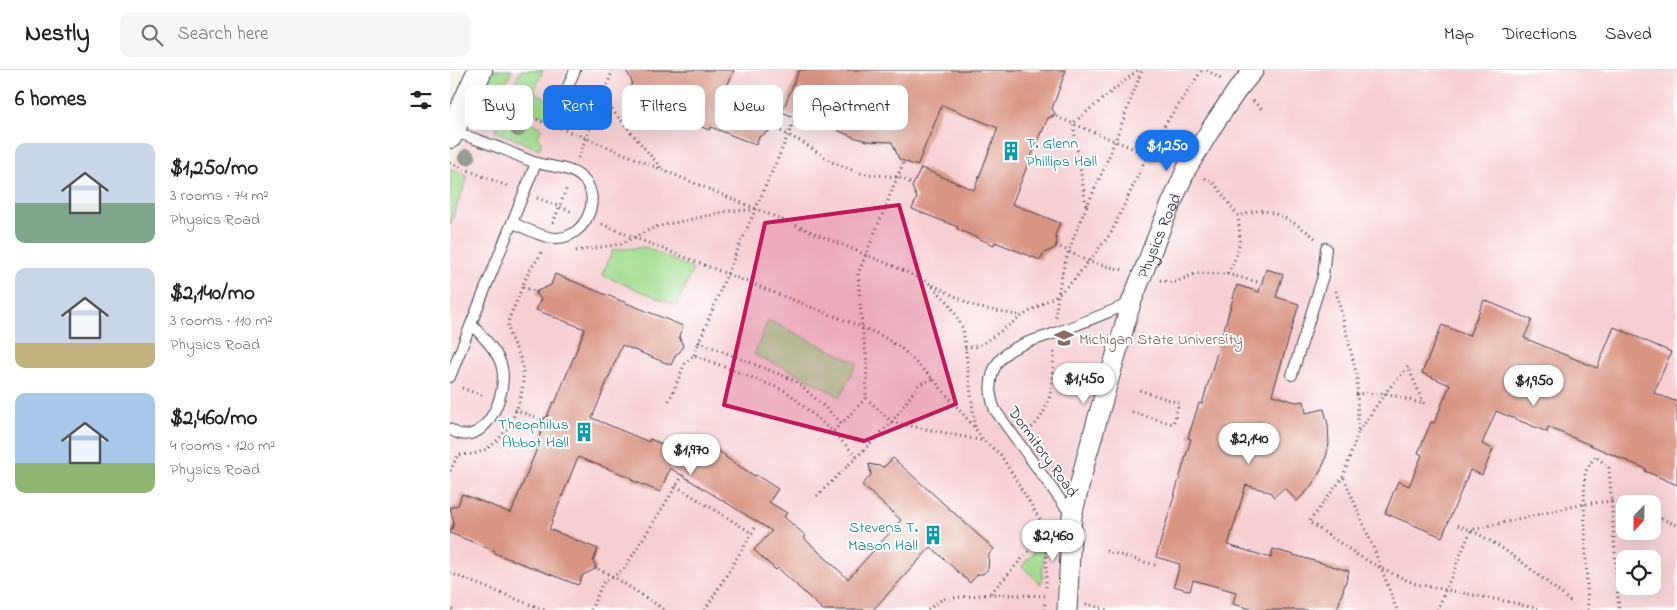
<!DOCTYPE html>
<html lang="en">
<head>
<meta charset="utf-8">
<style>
	body { margin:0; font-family:"Indie Flower",sans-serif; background:#f6f6f6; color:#222; height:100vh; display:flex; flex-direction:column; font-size:19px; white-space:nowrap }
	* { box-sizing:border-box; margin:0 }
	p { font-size:16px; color:#767676 }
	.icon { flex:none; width:28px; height:28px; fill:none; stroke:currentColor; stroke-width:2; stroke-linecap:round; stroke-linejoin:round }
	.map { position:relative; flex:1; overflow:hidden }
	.side { display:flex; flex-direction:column; background:#fff; width:450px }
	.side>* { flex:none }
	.hud { position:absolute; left:15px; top:15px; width:475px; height:45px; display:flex; gap:10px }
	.needle { width:32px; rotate:202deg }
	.buttons { position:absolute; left:1166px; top:425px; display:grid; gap:10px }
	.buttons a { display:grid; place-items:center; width:45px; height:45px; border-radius:10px; background:#fff; box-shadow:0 5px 20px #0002; font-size:25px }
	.price { position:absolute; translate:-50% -42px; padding:0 11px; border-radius:18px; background:#fff; color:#222; font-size:16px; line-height:32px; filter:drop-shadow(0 1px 2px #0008) }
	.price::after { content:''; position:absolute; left:50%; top:30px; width:15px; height:11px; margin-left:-8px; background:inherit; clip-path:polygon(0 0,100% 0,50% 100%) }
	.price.current { background:#1a73e8; color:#fff }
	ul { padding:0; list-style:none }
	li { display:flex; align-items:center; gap:15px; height:125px; padding:0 15px }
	li span { display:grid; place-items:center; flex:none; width:140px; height:100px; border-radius:10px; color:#555 }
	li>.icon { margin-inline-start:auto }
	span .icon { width:60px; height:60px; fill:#fffc; stroke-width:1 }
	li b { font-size:21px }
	h2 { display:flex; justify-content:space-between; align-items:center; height:60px; padding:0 15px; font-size:21px }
	.tag { padding:0 18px; border-radius:10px; background:#fff; box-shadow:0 5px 20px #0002; font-size:18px; line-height:45px }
	.tag.current { background:#1a73e8; color:#fff }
	header { display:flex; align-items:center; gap:30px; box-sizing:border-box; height:70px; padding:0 25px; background:#fff; border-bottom:1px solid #e0e0e0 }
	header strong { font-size:24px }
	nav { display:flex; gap:28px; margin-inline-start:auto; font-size:18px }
	.search { width:350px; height:45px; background:#f6f6f6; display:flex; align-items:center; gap:12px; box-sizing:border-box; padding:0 18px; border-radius:10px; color:#767676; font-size:19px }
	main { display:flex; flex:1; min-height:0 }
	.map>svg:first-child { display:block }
</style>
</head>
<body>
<header>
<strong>Nestly</strong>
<div class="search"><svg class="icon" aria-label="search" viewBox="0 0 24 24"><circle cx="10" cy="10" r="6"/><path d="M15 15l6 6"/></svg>Search here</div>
<nav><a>Map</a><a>Directions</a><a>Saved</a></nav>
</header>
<main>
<section class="side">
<h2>6 homes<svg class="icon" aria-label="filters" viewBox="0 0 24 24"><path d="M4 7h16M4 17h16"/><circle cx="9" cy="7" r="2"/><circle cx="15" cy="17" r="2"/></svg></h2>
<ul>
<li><span style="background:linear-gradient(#c9d6e8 60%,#7fa58c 0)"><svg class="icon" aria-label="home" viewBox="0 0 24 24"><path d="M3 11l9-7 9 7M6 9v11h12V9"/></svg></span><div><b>$1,250/mo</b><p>3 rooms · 74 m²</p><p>Physics Road</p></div></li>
<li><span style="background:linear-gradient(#c9d6e8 75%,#c2b280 0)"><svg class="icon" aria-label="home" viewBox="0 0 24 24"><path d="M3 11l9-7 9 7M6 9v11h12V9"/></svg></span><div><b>$2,140/mo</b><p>3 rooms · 110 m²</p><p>Physics Road</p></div></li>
<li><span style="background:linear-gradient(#a9c7e8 70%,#8fb573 0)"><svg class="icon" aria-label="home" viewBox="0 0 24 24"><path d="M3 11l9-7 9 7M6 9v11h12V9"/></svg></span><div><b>$2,460/mo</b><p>4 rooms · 120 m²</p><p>Physics Road</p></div></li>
</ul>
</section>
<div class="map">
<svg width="1227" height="540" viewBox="0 0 1227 540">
	<rect width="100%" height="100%" fill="#fff"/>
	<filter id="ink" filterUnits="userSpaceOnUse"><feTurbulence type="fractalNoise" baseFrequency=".02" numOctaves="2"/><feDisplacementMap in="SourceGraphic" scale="10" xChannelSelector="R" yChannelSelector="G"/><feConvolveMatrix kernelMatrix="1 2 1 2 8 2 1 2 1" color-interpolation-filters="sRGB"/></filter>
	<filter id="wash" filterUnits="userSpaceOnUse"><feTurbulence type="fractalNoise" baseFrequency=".0096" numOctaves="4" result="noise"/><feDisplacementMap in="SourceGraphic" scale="20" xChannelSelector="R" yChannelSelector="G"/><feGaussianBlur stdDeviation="1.12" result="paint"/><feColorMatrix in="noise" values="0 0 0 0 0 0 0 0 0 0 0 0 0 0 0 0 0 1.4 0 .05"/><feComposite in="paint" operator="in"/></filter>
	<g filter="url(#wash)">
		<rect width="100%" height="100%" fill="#f3f0dd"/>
		<path fill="#f7cfd3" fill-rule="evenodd" d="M44 0H1227V540H0V102L28 34ZM1175 434H1202V461H1175ZM1175 489H1202V516H1175Z"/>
		<g fill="#a2dc8f" stroke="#627f65">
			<path d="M43 0H62L50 25 43 27 32 21Z"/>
			<path d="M71 0H93L84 22 96 28 107 41 121 37 113 55 63 35 59 31V25Z"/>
			<path d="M57 43 92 58 88 67 89 70 92 71 89 79 45 61 50 47Z"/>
			<path d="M0 98 15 104 17 108 0 155Z"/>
			<path d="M195 177 243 199 227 236 152 205 163 180Z"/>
			<path d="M318 250 407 293 390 327 349 304 304 285Z"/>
			<path d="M592 473 594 474 592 512 590 514 572 496Z"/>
		</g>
		<g id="blocks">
			<g fill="#d99584">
				<path d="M176 0H284L276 19 330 41 321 60 309 67 306 75 261 57 259 60 221 44 222 41 178 23 182 12Z"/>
				<path d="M349 0H616L602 39 606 45 598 48 592 62H591L562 134 610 153 605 165 607 171 605 178 593 184 590 190 545 172 544 175 507 159 508 157 462 139 467 128 462 117 471 98 524 120 548 58 492 35 467 96 449 89 442 72 417 71 403 67 387 60 366 42 349 49 332 42Z"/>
				<path d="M816 199 833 204 826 227 849 234 822 325 846 332 854 331 856 343 874 339 878 355 879 374 875 391 868 406 858 420 847 431 834 418 824 427 820 422 796 415 778 475 821 488 823 479 899 501 887 540H805L783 534 786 522 743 510 740 521 724 516 730 494 706 487 741 369 738 368 749 333 752 334 787 215 809 222Z"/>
				<path d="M105 204 233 256 229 266 233 276 230 282 226 284 221 295 172 275 142 348 199 372 200 369 227 381 229 376 247 387 256 373 276 386 275 387 305 406 306 405 328 419 319 432 337 443 334 447 356 466 354 468 398 509 451 450 412 415 421 405 419 394 434 397 443 388 544 479 539 484 538 499 533 504H528L520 513 481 477 423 540H373L328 498 326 500 304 480 322 461 220 398 210 422 181 410 182 408 128 387 99 459 148 479 143 491 147 498 133 505 128 515 44 483 45 481 0 463 4 453 0 438 8 435 12 424 61 443 90 371 88 370 94 355 92 349 97 347 103 332 105 333 135 259 86 240 91 229 85 222 101 215Z"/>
				<path d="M1034 230 1082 250 1074 268 1147 298 1164 257 1221 282 1204 323 1227 332V415L1195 401 1196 399 1098 357 1097 362 1046 341 1032 374 1043 379 1032 405 1020 400 992 467 935 443 948 411 959 416 972 385 968 383 981 352 984 353 1000 315 972 303 992 255 1019 266Z"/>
			</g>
		</g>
	</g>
	<g filter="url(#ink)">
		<use href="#blocks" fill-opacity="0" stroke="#414153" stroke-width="1"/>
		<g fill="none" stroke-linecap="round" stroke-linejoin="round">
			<defs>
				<g id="service">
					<path d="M111 33 125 0"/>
					<path d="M1 60C19 67 37 73 55 80 65 84 76 90 87 93 101 97 119 97 131 107 155 126 135 169 106 168 92 168 76 158 63 153"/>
					<path d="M21 254 86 93"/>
					<path d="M842 305 873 206 876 178"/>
					<path d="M0 307 21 254C32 266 49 282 52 298 58 325 33 383 0 359"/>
					<path d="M622 446 545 340C535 314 541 288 569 276 580 270 593 268 605 263 631 254 656 243 681 233"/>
				</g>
				<g id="minor">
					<path id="s1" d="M617 540 622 446 637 385 681 233 714 150 737 98 764 54 788 19 804 0"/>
				</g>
				<path id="tertiary" d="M0 66 30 0"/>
			</defs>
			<use href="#service" stroke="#414153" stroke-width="12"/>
			<use href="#minor" stroke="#414153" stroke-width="21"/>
			<use href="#tertiary" stroke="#414153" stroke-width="26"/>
			<g stroke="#414153" stroke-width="3" stroke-dasharray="1 4" stroke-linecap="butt">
				<path d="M163 0 152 28 213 100"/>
				<path d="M178 0H179"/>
				<path d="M757 0 771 9"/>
				<path d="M803 31 814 41"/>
				<path d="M40 32 136 68 448 198 480 214 500 234 513 259 525 357"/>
				<path d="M602 45 699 85 720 92"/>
				<path d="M346 47 277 204 249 272 346 311 392 353 416 328 417 292 412 257 408 204 454 91"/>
				<path d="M322 57 352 72 382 92 409 103 448 107 463 114"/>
				<path d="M128 88 152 28"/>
				<path d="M0 93 60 117"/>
				<path d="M755 108 765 114 788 146C794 145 801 142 807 141 825 139 852 157 865 168"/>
				<path d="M87 128 123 142"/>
				<path d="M636 135 623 53 688 0"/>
				<path d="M103 153 117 117"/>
				<path d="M152 154 183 167 412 257 430 265 451 278 483 309 525 358 534 371 550 384 597 461 596 517"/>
				<path d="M606 175 639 192 673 200"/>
				<path d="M126 181 171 174 205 157 279 141 303 140"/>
				<path d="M777 204 808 212"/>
				<path d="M710 210 723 213 747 203 777 204C791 182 791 171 788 146"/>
				<path d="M483 215 526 237 572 246"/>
				<path d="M73 217 90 223"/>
				<path d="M886 221 907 306 908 363 893 407 859 452 909 486 932 499 966 514 1065 533 1088 539"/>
				<path d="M606 247C608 191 633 146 655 96 668 64 680 32 692 0"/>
				<path d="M515 278 531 275 572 246 607 225 623 211 661 163 704 71 752 0"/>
				<path d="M244 285 249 272"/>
				<path d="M12 318 34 326"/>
				<path d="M906 324 935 323 974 334 958 297 935 323 908 363"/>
				<path d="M416 328 442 352 534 371"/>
				<path d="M219 331 235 293 244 285 336 321 383 362"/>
				<path d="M65 340 94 350"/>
				<path d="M682 342 723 354 729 333 689 320"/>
				<path d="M391 353 383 362 407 387"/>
				<path d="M578 361C603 341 603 310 604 280"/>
				<path d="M0 401 8 385C14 384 21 385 27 383 59 373 78 324 72 294 69 281 58 268 58 255 58 249 62 242 64 237 70 224 74 210 81 198 85 193 89 188 91 182"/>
				<path d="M894 408 925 482 947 540"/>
				<path d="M226 416 302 463"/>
				<path d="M367 426 442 352 469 314 483 309"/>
				<path d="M0 439 2 440"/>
				<path d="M1202 445 1227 455"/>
				<path d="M1008 455C1048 470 1089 505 1122 533"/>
				<path d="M656 481 705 495"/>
				<path d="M144 497 164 507 215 540"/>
				<path d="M0 503 94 540"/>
				<path d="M541 523 597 461"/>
				<path d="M0 534 2 540"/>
				<path d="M636 534 658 540"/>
				<path d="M141 540 152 514 174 499 233 405"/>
				<path d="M255 540 307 455"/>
				<path d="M478 540 492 529 541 524 598 526"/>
				<path d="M594 540 595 531"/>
				<path d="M987 540 1021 460 1134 434 1161 431 1175 435"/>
				<path d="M1138 540 1134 434 1135 402 1145 386 1159 397 1169 540"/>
			</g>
			<use href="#service" stroke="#fff" stroke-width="10"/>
			<use href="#minor" stroke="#fff" stroke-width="19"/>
			<use href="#tertiary" stroke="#fff" stroke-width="24"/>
		</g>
		<g fill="#959e92">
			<circle cx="77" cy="28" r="8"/>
			<circle cx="68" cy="59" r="8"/>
			<circle cx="17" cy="87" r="8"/>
		</g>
	</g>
	<path fill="#c2185b" fill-opacity="0.2" stroke="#c2185b" stroke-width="4" stroke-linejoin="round" d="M449 135 506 334 414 371 274 335 315 153Z"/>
	<defs>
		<symbol id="building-bare" viewBox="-9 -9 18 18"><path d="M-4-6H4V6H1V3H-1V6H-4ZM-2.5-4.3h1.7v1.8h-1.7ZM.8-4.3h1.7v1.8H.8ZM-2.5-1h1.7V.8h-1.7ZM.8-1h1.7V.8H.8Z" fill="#0f9aa8" stroke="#fff" stroke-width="2.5" paint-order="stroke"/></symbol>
		<symbol id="university-bare" viewBox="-9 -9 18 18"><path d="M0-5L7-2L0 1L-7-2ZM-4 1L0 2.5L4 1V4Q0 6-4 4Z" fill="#8d6e63" stroke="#fff" stroke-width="2.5" paint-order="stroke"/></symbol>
	</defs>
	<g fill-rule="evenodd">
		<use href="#building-bare" x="547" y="67" width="28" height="28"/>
		<use href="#university-bare" x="600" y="254" width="28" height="28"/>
		<use href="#building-bare" x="120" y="348" width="28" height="28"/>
		<use href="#building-bare" x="469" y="451" width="28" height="28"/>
	</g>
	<g text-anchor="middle" stroke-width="4" stroke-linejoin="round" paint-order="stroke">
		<g font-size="16" fill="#0d838f" stroke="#fff" text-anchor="end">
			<text x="576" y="78" text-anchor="start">T. Glenn<tspan x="576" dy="18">Phillips Hall</tspan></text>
			<text x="119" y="359">Theophilus<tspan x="119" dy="18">Abbot Hall</tspan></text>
			<text x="468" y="462">Stevens T.<tspan x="468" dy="18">Mason Hall</tspan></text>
		</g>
		<g font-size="16" fill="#22223b" stroke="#fff">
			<text dy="6" stroke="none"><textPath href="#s1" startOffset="388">Physics Road</textPath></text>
			<text transform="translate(594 381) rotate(54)" y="6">Dormitory Road</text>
		</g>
		<g font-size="16" fill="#785e54" stroke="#fff" text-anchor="start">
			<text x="629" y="274">Michigan State University</text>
		</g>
	</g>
</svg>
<div class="buttons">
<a><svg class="needle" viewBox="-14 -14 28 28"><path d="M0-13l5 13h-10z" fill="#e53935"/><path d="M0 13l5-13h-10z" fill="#767676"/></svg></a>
<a><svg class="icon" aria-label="locate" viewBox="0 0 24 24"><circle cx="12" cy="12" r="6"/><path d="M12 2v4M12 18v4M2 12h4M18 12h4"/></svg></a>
</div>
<b class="price current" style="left:717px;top:102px">$1,250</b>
<b class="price" style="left:634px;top:335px">$1,450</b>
<b class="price" style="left:1084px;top:337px">$1,950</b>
<b class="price" style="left:799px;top:395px">$2,140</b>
<b class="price" style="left:241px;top:406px">$1,970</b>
<b class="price" style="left:603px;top:492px">$2,460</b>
<div class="hud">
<a class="tag">Buy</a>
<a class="tag current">Rent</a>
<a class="tag">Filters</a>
<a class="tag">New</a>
<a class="tag">Apartment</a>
</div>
</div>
</main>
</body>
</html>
